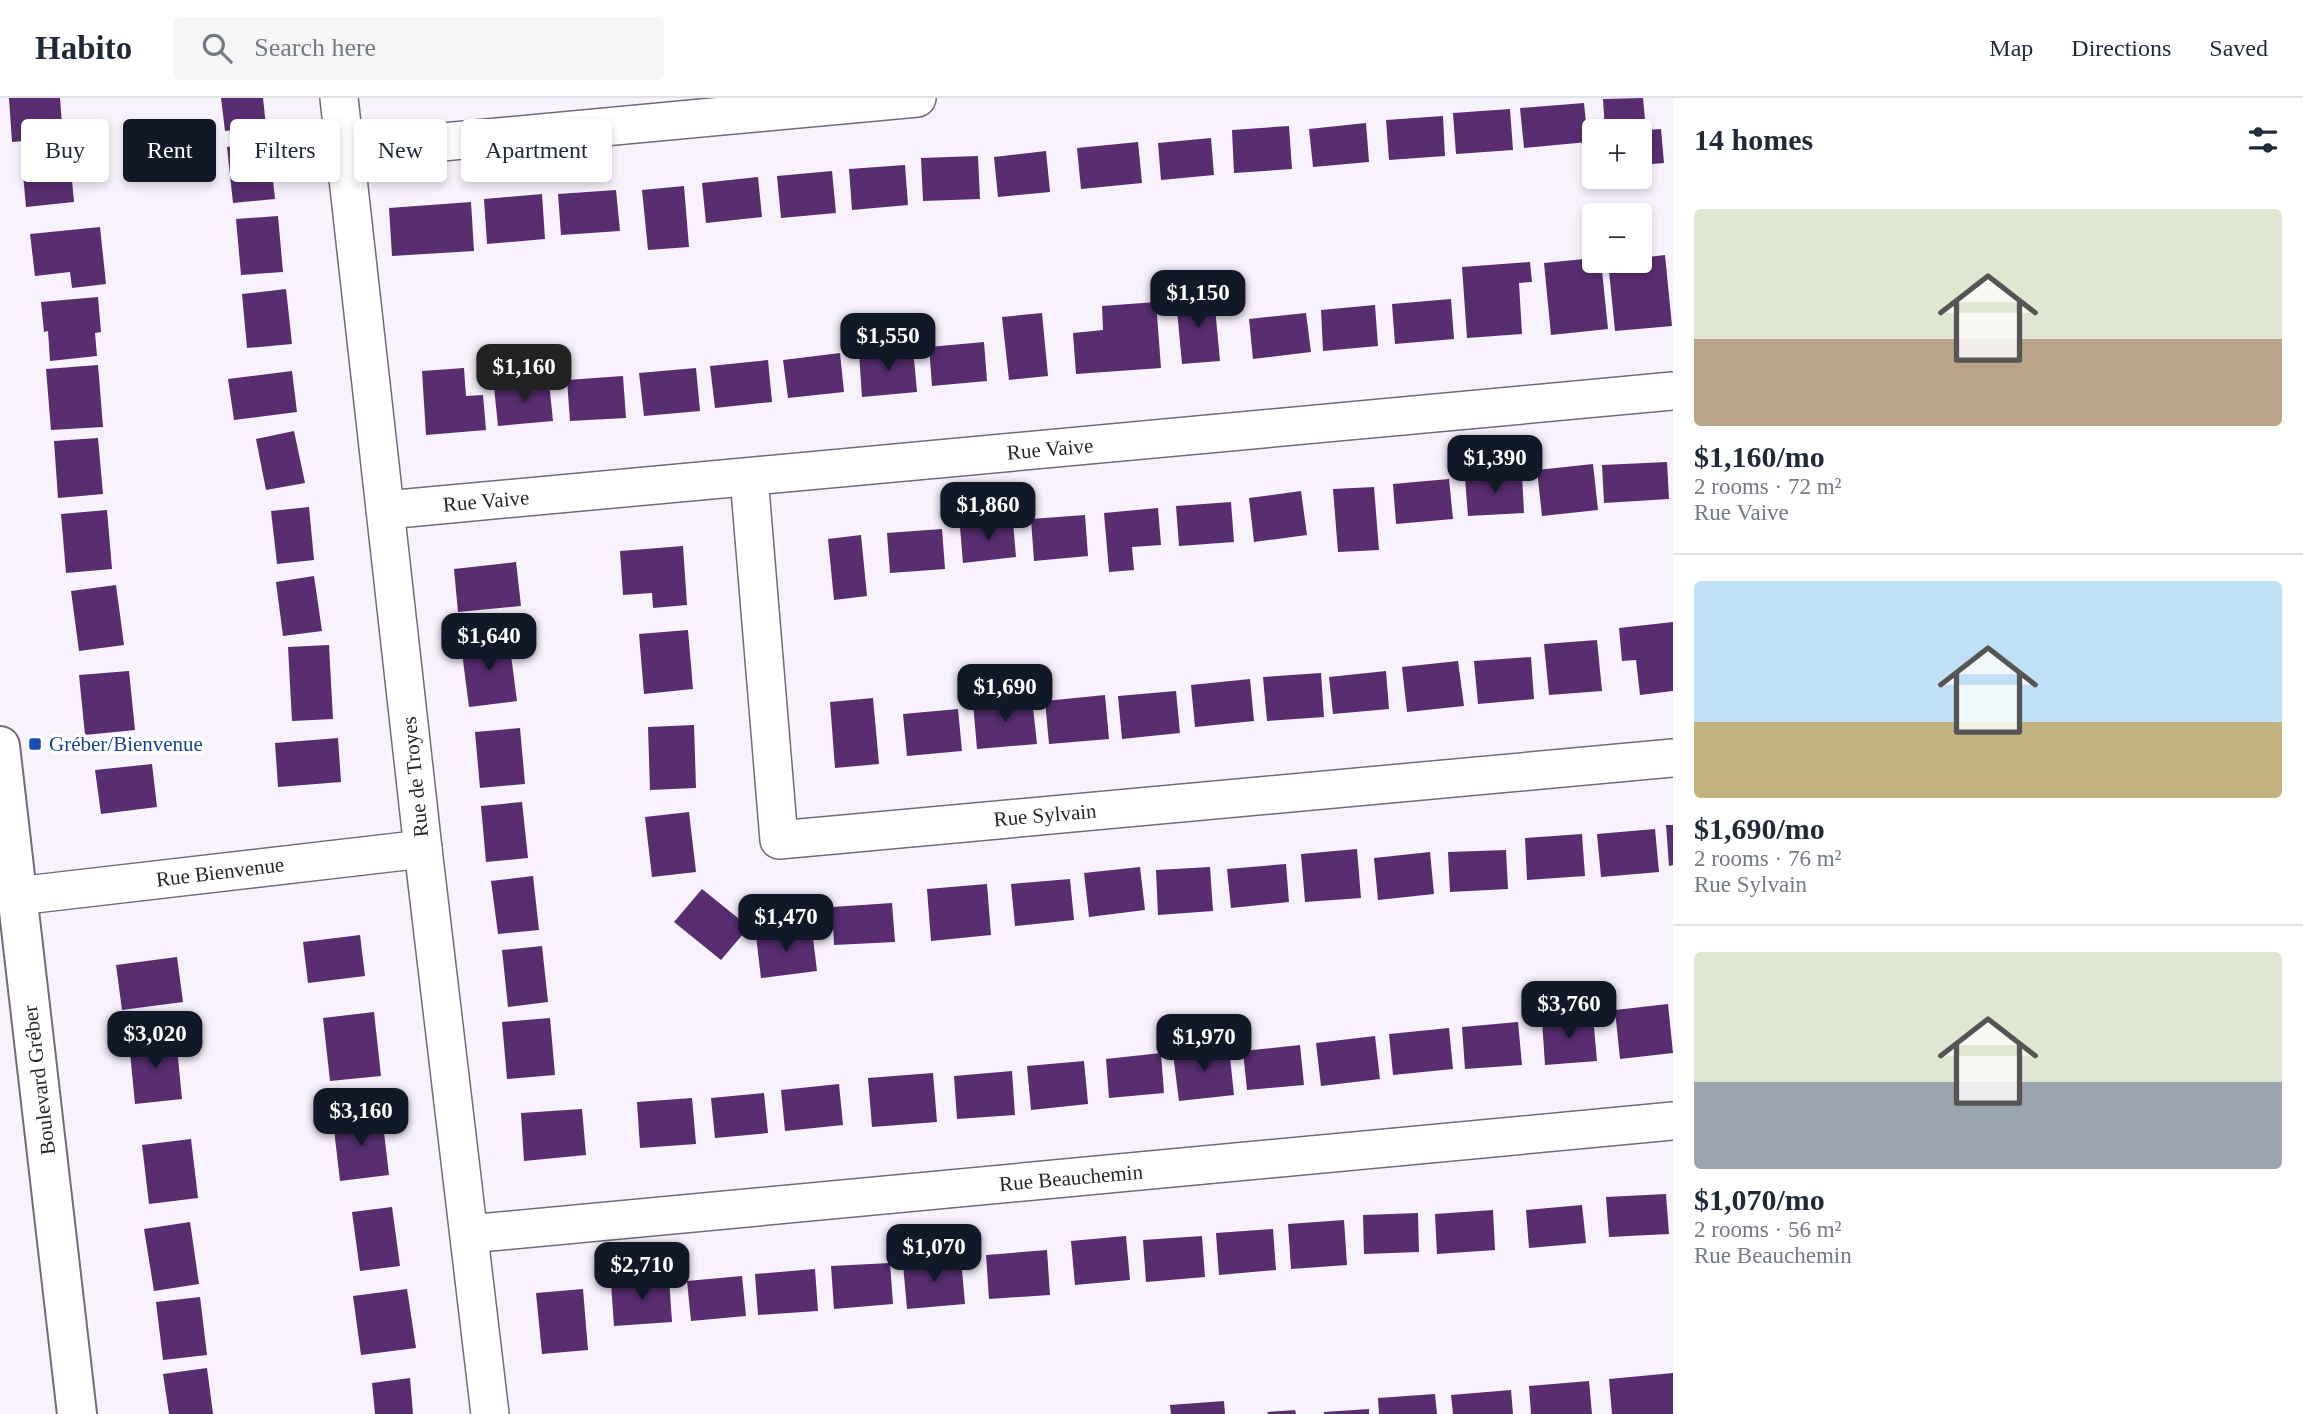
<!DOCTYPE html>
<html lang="en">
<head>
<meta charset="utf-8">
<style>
	body { margin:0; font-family:"Times New Roman",serif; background:#f6f6f7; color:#1f2937; height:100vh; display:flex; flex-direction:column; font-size:26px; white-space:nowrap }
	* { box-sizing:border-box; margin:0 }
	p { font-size:23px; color:#747a83 }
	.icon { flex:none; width:38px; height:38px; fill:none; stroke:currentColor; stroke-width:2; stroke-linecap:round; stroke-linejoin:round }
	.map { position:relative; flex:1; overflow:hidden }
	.details { display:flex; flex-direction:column; background:#fff; width:630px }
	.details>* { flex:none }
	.hud { position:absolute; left:21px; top:21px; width:665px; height:63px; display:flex; gap:14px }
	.tools { position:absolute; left:1582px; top:21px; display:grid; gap:14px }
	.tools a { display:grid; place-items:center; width:70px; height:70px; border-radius:7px; background:#fff; box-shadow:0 4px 10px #0003; font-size:35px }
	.price { position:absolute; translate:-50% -60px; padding:0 16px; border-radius:14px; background:#111827; color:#fff; font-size:23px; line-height:46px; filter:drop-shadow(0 2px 4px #0008) }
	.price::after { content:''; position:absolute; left:50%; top:42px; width:21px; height:16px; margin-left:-10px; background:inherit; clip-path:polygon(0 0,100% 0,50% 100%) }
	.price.current { background:#222; color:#fff }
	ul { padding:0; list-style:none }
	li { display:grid; align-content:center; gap:14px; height:371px; padding:0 21px }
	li+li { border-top:2px solid #e0e1e3 }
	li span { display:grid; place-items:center; height:217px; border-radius:7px; color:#555 }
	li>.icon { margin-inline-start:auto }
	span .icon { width:126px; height:126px; fill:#fffc; stroke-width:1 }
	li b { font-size:30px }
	h2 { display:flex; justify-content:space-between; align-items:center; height:84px; padding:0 21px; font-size:30px }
	.tag { padding:0 24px; border-radius:7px; background:#fff; box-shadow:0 4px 10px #0003; font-size:24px; line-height:63px }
	.tag.current { background:#111827; color:#fff }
	header { display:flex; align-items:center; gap:42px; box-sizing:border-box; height:98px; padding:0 35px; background:#fff; border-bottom:2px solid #e0e1e3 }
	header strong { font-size:33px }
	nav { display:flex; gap:38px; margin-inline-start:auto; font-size:24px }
	.search { width:490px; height:63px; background:#f6f6f7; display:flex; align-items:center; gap:18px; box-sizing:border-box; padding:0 24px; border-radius:7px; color:#747a83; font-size:26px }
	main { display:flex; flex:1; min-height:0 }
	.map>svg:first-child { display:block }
</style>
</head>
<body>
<header>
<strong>Habito</strong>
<div class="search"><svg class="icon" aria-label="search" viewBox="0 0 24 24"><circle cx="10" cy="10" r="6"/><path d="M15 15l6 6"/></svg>Search here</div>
<nav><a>Map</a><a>Directions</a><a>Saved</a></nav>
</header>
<main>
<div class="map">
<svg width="1673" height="1316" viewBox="0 0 1673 1316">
	<rect width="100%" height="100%" fill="#f8f2fd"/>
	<g fill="#582e71">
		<path d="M9 0H60L63 40 12 44Z"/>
		<path d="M221 0H263L266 28 225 33Z"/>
		<path d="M1643 0 1646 32 1661 31 1664 65 1640 67V33H1605L1603 1Z"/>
		<path d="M1584 5 1588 44 1524 50 1520 10Z"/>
		<path d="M1510 11 1513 52 1456 56 1453 15Z"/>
		<path d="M1443 18 1445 58 1389 62 1386 22Z"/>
		<path d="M1366 25 1369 64 1313 69 1309 31Z"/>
		<path d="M1289 28 1292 71 1234 75 1232 32Z"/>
		<path d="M1211 40 1214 77 1161 82 1158 45Z"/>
		<path d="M269 44 275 101 233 105 227 49Z"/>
		<path d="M1138 44 1142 85 1081 91 1077 50Z"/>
		<path d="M69 49 74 104 26 109 21 54Z"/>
		<path d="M1046 53 1050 94 998 99 994 59Z"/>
		<path d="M978 58 980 101 923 103 921 60Z"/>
		<path d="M905 67 908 107 852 112 849 71Z"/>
		<path d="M832 73 836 115 781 120 777 78Z"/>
		<path d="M758 79 762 119 706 125 702 85Z"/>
		<path d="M684 88 689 149 648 152 642 92Z"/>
		<path d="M616 92 620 133 561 137 558 96Z"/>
		<path d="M542 96 545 141 487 146 484 101Z"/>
		<path d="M471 104 474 153 392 158 389 110Z"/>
		<path d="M278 118 283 174 241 177 236 121Z"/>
		<path d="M100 129 106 186 72 190 70 174 35 178 30 136Z"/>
		<path d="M1665 157 1672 228 1615 233 1608 163H1640V160Z"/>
		<path d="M1594 160V163H1601L1608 231 1551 237 1544 165Z"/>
		<path d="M1530 164 1532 184 1519 185 1522 236 1467 240 1462 169Z"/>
		<path d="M286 191 292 246 247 250 242 196Z"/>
		<path d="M98 199 101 234 95 235 97 258 50 263 48 233 44 234 41 204Z"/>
		<path d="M1214 199 1220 263 1182 266 1176 202Z"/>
		<path d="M1451 201 1454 241 1395 246 1392 206Z"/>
		<path d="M1156 204 1161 270 1076 276 1073 235 1103 232 1102 208Z"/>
		<path d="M1375 207 1378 248 1323 253 1321 212Z"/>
		<path d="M1042 215 1048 278 1009 282 1002 219Z"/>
		<path d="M1306 215 1311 254 1253 261 1249 221Z"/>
		<path d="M984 244 987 283 932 288 929 249Z"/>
		<path d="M913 250 917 294 862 299 859 255Z"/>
		<path d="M840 255 844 294 788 300 783 262Z"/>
		<path d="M768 262 772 304 715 310 710 268Z"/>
		<path d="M98 267 103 329 51 332 46 271Z"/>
		<path d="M464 270 466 298 483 297 486 332 426 337 422 273Z"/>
		<path d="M696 270 700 313 644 318 639 275Z"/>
		<path d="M292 273 297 314 234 322 228 281Z"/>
		<path d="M623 278 626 320 570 323 567 282Z"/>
		<path d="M549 284 553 323 498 328 494 289Z"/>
		<path d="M294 333 305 385 266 392 256 341Z"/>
		<path d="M98 340 103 396 58 400 54 343Z"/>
		<path d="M1667 364 1669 401 1604 405 1602 367Z"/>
		<path d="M1593 366 1598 412 1542 418 1537 372Z"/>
		<path d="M1522 376 1524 415 1468 418 1465 380Z"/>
		<path d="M1449 381 1453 421 1396 426 1393 386Z"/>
		<path d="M1374 389 1379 452 1338 454 1333 391Z"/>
		<path d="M1301 393 1307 437 1254 444 1249 400Z"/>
		<path d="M1231 404 1234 444 1179 448 1176 408Z"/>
		<path d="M309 409 314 462 277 466 271 413Z"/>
		<path d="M1158 410 1161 447 1132 449 1134 472 1109 474 1104 415Z"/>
		<path d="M107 412 112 471 66 475 61 416Z"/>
		<path d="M1085 417 1088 458 1034 463 1031 421Z"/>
		<path d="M1013 424 1016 459 963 465 960 429Z"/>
		<path d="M942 431 945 471 890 475 887 435Z"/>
		<path d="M861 437 867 498 834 502 828 441Z"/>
		<path d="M683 448 687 507 653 510 652 495 623 497 620 453Z"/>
		<path d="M516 464 521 508 458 514 454 471Z"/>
		<path d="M314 478 322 533 283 538 276 484Z"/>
		<path d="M116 487 124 547 79 553 71 493Z"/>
		<path d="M1673 524V593L1640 597 1636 562 1622 563 1619 530Z"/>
		<path d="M688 532 693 591 644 596 639 536Z"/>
		<path d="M509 542 517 603 469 609 461 547Z"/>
		<path d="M1597 542 1602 593 1549 597 1544 546Z"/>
		<path d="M329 547 333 621 292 623 288 549Z"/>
		<path d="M1531 559 1534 601 1478 606 1474 563Z"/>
		<path d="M1458 563 1464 608 1407 614 1402 569Z"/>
		<path d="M129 573 135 632 85 637 79 577Z"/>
		<path d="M1386 573 1389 611 1333 616 1329 579Z"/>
		<path d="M1321 575 1324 619 1267 623 1263 579Z"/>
		<path d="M1250 581 1254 623 1195 629 1191 587Z"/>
		<path d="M1176 593 1180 635 1122 641 1118 598Z"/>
		<path d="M1105 597 1109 641 1049 646 1045 603Z"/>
		<path d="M873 600 879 666 835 670 830 604Z"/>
		<path d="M1032 600 1037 646 977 651 973 605Z"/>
		<path d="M958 611 962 653 907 658 903 616Z"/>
		<path d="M694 627 696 690 650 692 648 629Z"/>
		<path d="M520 630 525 686 480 690 475 634Z"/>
		<path d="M338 640 341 684 278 689 275 645Z"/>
		<path d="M152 666 157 709 101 716 95 672Z"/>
		<path d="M522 704 528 760 486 764 481 708Z"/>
		<path d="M689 714 696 774 652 779 645 719Z"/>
		<path d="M1666 727H1673V767L1669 768Z"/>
		<path d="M1655 731 1659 774 1601 779 1597 736Z"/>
		<path d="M1582 736 1585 778 1527 782 1525 740Z"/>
		<path d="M1357 751 1361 800 1305 804 1301 756Z"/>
		<path d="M1506 752 1508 791 1450 794 1448 754Z"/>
		<path d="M1430 754 1434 796 1378 802 1374 760Z"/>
		<path d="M1286 766 1289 804 1231 810 1227 771Z"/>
		<path d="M1140 769 1145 812 1089 819 1084 775Z"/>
		<path d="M1210 769 1213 813 1158 817 1156 772Z"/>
		<path d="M533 778 539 832 498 836 491 783Z"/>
		<path d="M1070 781 1074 822 1015 828 1011 786Z"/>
		<path d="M987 786 991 837 931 843 927 791Z"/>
		<path d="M702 791 749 829 721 862 674 824Z"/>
		<path d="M892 805 895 844 834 847 832 809Z"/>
		<path d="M812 832 817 873 761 880 756 838Z"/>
		<path d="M360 837 365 878 308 885 303 844Z"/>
		<path d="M542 848 548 904 508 909 502 852Z"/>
		<path d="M177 859 183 904 122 912 116 867Z"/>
		<path d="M1668 906 1673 955 1620 961 1615 912Z"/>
		<path d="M374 914 381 978 330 983 323 920Z"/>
		<path d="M1593 918 1597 963 1545 967 1542 922Z"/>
		<path d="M550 920 555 977 507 981 502 924Z"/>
		<path d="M1518 924 1522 967 1465 971 1462 929Z"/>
		<path d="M1449 930 1453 971 1393 977 1389 936Z"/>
		<path d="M1375 938 1380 981 1321 988 1316 945Z"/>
		<path d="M176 939 182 1001 135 1006 129 944Z"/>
		<path d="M1300 947 1304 987 1247 992 1243 953Z"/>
		<path d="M1229 950 1234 997 1179 1003 1173 956Z"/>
		<path d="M1161 955 1164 995 1109 1000 1106 961Z"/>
		<path d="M1084 963 1088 1006 1031 1012 1027 968Z"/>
		<path d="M1012 973 1015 1017 957 1021 954 978Z"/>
		<path d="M933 975 937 1024 872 1029 868 980Z"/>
		<path d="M839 986 843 1027 785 1033 781 992Z"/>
		<path d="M764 995 768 1035 715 1040 711 1000Z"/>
		<path d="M692 1000 696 1046 640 1050 637 1004Z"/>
		<path d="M582 1011 586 1057 524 1063 521 1015Z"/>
		<path d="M382 1017 389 1077 340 1083 333 1023Z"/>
		<path d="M191 1041 198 1100 149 1106 142 1047Z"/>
		<path d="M1666 1096 1669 1136 1609 1139 1606 1099Z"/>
		<path d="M1582 1107 1586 1145 1529 1150 1526 1112Z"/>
		<path d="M392 1109 400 1168 360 1173 352 1114Z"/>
		<path d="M1493 1112 1495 1152 1437 1156 1435 1116Z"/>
		<path d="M1418 1115 1419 1154 1364 1156 1363 1117Z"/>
		<path d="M1344 1122 1347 1167 1291 1171 1288 1126Z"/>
		<path d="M190 1124 199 1186 154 1193 144 1131Z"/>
		<path d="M1273 1131 1276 1172 1219 1177 1216 1135Z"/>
		<path d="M1126 1138 1130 1182 1075 1187 1071 1143Z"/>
		<path d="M1202 1138 1205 1179 1146 1184 1143 1142Z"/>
		<path d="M1047 1152 1050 1197 989 1201 986 1157Z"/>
		<path d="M961 1161 965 1206 907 1211 903 1166Z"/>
		<path d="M890 1165 893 1206 834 1211 831 1168Z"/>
		<path d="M815 1171 818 1213 758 1217 755 1176Z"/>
		<path d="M742 1178 746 1218 691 1223 687 1183Z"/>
		<path d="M669 1180 672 1224 614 1228 611 1185Z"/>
		<path d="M407 1191 416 1250 361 1257 353 1198Z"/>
		<path d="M583 1191 588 1252 542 1256 536 1195Z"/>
		<path d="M200 1199 207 1257 163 1262 156 1204Z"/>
		<path d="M207 1270 213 1316H169L163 1276Z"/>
		<path d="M1673 1275V1316H1612L1609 1281Z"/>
		<path d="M410 1280 413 1316H375L372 1285Z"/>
		<path d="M1589 1283 1592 1316H1531L1529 1288Z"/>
		<path d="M1511 1292 1513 1316H1453L1451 1297Z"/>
		<path d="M1435 1296 1437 1316H1379L1378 1300Z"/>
		<path d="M1224 1303 1225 1316H1171L1170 1307Z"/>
		<path d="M1369 1311V1316H1324V1314Z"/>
		<path d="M1295 1312 1296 1316H1268L1267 1314Z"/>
	</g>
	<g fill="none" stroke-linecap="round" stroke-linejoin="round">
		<defs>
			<g id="street">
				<path d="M339 0 423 751 490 1316"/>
				<path d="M346 53 917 0"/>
				<path d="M749 379 779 742 1673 660"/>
				<path d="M386 412 1673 293"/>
				<path d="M17 798 423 751"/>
				<path d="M469 1136 1673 1023"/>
			</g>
			<path id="secondary" d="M0 648 77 1316"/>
		</defs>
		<use href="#street" stroke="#736a7a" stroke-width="40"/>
		<use href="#secondary" stroke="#736a7a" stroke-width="42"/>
		<use href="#street" stroke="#fff" stroke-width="37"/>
		<use href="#secondary" stroke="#fff" stroke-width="38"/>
	</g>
	<rect fill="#1a4fb4" stroke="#fff" stroke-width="2.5" x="28" y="639" width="14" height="14" rx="3.5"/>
	<g text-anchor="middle" stroke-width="7" stroke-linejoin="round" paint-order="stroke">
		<g font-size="21" fill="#29252c" stroke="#fff">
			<text transform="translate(1050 351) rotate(-5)" y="7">Rue Vaive</text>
			<text transform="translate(486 403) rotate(-5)" y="7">Rue Vaive</text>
			<text transform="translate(415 679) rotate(-96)" y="7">Rue de Troyes</text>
			<text transform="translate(1045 717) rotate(-5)" y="7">Rue Sylvain</text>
			<text transform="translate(220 774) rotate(-7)" y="7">Rue Bienvenue</text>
			<text transform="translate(39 982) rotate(-97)" y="7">Boulevard Gréber</text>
			<text transform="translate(1071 1080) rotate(-5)" y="7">Rue Beauchemin</text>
		</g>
		<g font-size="21" fill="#164399" stroke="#fff" text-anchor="start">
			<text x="49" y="653">Gréber/Bienvenue</text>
		</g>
	</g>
</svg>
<div class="tools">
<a>+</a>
<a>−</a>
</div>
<b class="price" style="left:1198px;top:232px">$1,150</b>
<b class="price" style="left:888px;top:275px">$1,550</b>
<b class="price current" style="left:524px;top:306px">$1,160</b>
<b class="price" style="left:1495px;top:397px">$1,390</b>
<b class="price" style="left:988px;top:444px">$1,860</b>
<b class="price" style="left:489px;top:575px">$1,640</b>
<b class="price" style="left:1005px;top:626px">$1,690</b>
<b class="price" style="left:786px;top:856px">$1,470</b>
<b class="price" style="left:1569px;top:943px">$3,760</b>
<b class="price" style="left:155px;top:973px">$3,020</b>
<b class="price" style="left:1204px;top:976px">$1,970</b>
<b class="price" style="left:361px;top:1050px">$3,160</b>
<b class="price" style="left:934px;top:1186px">$1,070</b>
<b class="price" style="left:642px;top:1204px">$2,710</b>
<div class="hud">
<a class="tag">Buy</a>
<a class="tag current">Rent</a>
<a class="tag">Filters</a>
<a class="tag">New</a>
<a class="tag">Apartment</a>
</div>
</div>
<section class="details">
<h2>14 homes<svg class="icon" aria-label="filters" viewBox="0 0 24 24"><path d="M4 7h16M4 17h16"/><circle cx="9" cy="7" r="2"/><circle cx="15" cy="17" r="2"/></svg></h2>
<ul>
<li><span style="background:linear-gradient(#dfe7d0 60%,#b9a48a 0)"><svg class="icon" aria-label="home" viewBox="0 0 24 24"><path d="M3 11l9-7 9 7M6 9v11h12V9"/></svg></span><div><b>$1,160/mo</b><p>2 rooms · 72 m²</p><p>Rue Vaive</p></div></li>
<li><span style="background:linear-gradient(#bfe0f5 65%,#c2b280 0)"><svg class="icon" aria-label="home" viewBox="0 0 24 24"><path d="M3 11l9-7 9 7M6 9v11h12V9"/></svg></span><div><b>$1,690/mo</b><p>2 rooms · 76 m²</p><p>Rue Sylvain</p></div></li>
<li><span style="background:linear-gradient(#dfe7d0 60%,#9aa5b1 0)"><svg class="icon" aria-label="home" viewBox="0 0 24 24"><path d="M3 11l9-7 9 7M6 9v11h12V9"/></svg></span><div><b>$1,070/mo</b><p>2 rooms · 56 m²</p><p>Rue Beauchemin</p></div></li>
</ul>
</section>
</main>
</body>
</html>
